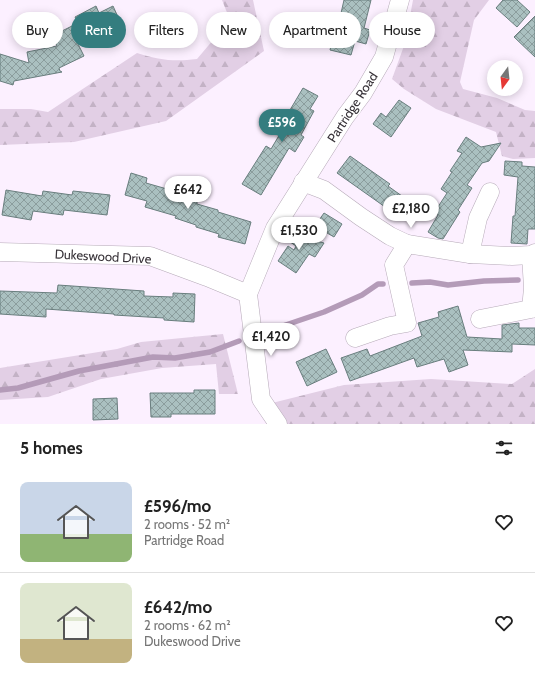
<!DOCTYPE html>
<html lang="en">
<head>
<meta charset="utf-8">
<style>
	body { margin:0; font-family:Cabin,sans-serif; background:#f6f6f6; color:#222; height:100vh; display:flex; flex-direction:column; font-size:15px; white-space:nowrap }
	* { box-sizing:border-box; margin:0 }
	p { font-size:13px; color:#767676 }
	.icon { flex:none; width:22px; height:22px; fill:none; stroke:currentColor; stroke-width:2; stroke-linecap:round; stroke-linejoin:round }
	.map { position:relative; height:424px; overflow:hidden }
	.panel { display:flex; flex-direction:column; background:#fff; flex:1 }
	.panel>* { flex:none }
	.banner { position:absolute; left:12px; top:12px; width:511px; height:36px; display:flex; gap:8px }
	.needle { width:26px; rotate:195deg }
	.controls { position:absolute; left:487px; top:60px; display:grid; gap:8px }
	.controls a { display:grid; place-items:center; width:36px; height:36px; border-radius:50%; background:#fff; box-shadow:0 2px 10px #0003; font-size:20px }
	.price { position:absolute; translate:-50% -34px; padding:0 9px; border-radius:14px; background:#fff; color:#222; font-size:13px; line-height:26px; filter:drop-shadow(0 1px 2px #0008) }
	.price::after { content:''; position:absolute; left:50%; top:24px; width:12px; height:9px; margin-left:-6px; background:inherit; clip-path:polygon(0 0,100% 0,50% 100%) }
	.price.selected { background:#347d7f; color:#fff }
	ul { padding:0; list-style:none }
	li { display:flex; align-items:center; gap:12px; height:100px; padding:0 20px }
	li+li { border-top:1px solid #e0e0e0 }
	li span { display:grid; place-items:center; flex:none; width:112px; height:80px; border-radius:8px; color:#555 }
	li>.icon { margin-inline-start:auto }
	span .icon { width:48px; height:48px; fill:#fffc; stroke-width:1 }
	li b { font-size:17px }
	h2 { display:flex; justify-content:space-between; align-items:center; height:48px; padding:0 20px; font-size:17px }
	.tag { padding:0 14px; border-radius:18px; background:#fff; box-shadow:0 2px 10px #0003; font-size:14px; line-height:36px }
	.tag.selected { background:#347d7f; color:#fff }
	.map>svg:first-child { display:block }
</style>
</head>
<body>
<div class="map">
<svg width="535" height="424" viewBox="0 0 535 424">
	<defs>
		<pattern id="forest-firs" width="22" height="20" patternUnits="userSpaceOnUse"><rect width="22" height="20" fill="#e2cfe5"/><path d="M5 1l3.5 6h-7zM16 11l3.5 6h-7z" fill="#c3b2c5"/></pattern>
		<pattern id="building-cross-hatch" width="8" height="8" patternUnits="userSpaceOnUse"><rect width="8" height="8" fill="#aac0c0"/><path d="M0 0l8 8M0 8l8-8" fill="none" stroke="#8b9d9d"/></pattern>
	</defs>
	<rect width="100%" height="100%" fill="#fcf0ff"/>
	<g fill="url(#forest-firs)">
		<path d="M222 0H253L264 51 166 121 74 142 0 145V109H31L48 112 137 53C159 60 174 62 197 59L230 20Z"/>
		<path d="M413 0H489L474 20 460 82 463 89 497 98 525 110 535 111V158L513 159 502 156 496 132 436 109 404 89 392 79 405 43Z"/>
		<path d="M223 334 238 394H219L216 364 162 368 101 379 48 397 0 400V368L117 349 141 342Z"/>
		<path d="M535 369V424H280L272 403 344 385 431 379 512 384Z"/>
	</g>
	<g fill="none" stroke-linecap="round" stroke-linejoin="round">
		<g stroke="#b49bb8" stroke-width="5.5">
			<path d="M412 283 430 282 448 285 484 281 518 280"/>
			<path d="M268 331 324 312 362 295 378 284H383"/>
			<path d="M0 390 18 388 79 371 153 357 175 358 210 352 239 341"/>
		</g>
	</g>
	<g fill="url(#building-cross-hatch)" stroke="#697e7e">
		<path d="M344 0H371L364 28 370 30 366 44 355 41 351 55 330 50 337 21 339 22Z"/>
		<path d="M503 0H517L530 12 517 27 496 8Z"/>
		<path d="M96 6 99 13 113 6 118 17 76 40 84 56 59 68 60 71 62 72 14 81 13 85 0 81V54L29 63 27 52 57 46 52 36 78 23 75 17Z"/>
		<path d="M535 16V57L514 37Z"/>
		<path d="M303 88 318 96 310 109 314 111 301 135 304 137 295 152 289 148 261 195 242 184 266 146 271 149 290 117 287 115Z"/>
		<path d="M399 100 411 108 391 137 373 124 381 113 386 117Z"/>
		<path d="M466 137 481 147 501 143 489 161 482 163 467 185 472 188 458 210 460 212 443 239 438 238 428 232 438 215 434 213 447 193 441 189 452 172 450 171 462 153 457 151Z"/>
		<path d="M350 156 390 184 388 186 413 204 405 215 391 205 388 209 337 173Z"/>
		<path d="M505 161 522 162V166L535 167V229H528L527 244 511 243 513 216H515L518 177 504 175Z"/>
		<path d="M131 173 147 178 146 183 167 189V191L197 201V204L218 210V212L251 222 245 244 218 237 219 234 196 227V225L175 218 176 216 145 207 147 201 125 195Z"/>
		<path d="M6 190 42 196 43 191 72 195 73 191 110 195 107 215 64 210 63 215 33 211 31 220 2 215Z"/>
		<path d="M324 213 342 224 334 237 315 226Z"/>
		<path d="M285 232 324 243 315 257 309 254 296 273 278 261 288 246 294 250 296 246 283 237Z"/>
		<path d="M58 285 144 291V296L173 297V293L195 294 194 322 164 320V318L114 315V314L46 309V317L0 314V291L57 293Z"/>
		<path d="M458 306 467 337 502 339V325L519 323V328H535V345L512 344V352L463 350 468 365 449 372 444 359 417 367 414 358 350 381 341 358 367 349 370 356 422 336 418 323 439 317 438 312Z"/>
		<path d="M326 349 337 372 307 386 296 362Z"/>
		<path d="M194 390H215V414H171V417H151L150 393H194Z"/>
		<path d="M117 398 118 419 93 420V399Z"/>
	</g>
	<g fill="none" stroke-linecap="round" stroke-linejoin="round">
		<defs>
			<g id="minor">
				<path d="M303 182 324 190 361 217 390 236 407 244 470 254 512 256 531 255 535 253"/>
				<path d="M0 252 150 256 207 277 248 294"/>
				<path d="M470 254 478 218 490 192"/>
				<path d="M480 319 531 309 533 288 531 255"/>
				<path d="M355 338 390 326 407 323 394 265 407 244"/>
				<path d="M278 424 261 399 248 294 275 228 345 117 363 93 384 57 400 0"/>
			</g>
		</defs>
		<use href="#minor" stroke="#b6aab8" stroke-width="19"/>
		<use href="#minor" stroke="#fff" stroke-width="18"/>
	</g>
	<g text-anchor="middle" stroke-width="3" stroke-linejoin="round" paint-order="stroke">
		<g font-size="13" fill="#383339" stroke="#fff">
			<text transform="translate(352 107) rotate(-57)" y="5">Partridge Road</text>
			<text transform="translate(103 256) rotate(3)" y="5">Dukeswood Drive</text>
		</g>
	</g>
</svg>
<div class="controls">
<a><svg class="needle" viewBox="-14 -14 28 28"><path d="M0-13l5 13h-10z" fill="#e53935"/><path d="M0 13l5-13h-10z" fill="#767676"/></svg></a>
</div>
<b class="price selected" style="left:282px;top:143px">£596</b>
<b class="price" style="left:188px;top:210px">£642</b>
<b class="price" style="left:411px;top:229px">£2,180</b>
<b class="price" style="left:299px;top:251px">£1,530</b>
<b class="price" style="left:271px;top:357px">£1,420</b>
<div class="banner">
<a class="tag">Buy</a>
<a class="tag selected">Rent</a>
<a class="tag">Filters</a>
<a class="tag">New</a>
<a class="tag">Apartment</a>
<a class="tag">House</a>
</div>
</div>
<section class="panel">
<h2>5 homes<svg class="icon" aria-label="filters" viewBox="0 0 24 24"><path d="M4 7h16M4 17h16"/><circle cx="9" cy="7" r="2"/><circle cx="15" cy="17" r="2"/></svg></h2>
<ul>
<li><span style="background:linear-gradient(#c9d6e8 65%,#8fb573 0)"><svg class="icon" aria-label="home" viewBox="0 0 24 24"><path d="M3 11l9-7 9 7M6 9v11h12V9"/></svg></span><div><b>£596/mo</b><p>2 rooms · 52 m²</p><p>Partridge Road</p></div><svg class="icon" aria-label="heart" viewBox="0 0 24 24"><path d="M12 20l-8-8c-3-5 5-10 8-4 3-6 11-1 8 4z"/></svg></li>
<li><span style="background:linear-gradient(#dfe7d0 70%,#c2b280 0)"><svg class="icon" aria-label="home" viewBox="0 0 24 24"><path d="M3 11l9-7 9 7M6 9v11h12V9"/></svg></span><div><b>£642/mo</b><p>2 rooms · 62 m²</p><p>Dukeswood Drive</p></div><svg class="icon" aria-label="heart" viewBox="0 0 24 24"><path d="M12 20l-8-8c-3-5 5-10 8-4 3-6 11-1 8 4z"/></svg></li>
</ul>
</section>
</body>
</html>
